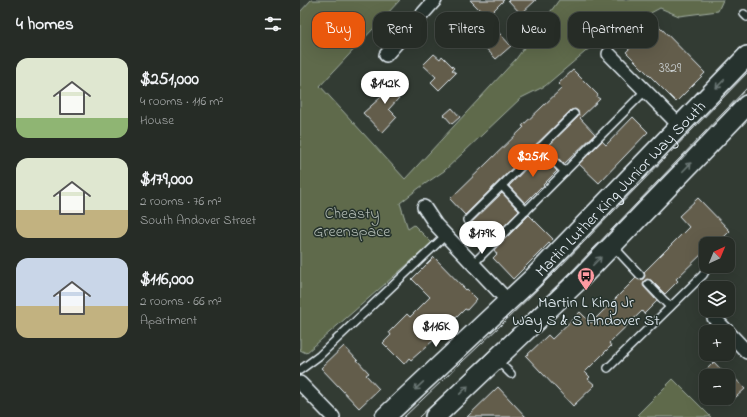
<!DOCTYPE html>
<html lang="en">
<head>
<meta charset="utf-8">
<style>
	body { margin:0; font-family:"Indie Flower",sans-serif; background:#2e342e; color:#f1f3f6; height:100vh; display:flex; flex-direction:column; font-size:15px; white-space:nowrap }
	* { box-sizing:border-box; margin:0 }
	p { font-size:13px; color:#a4a7a7 }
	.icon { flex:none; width:22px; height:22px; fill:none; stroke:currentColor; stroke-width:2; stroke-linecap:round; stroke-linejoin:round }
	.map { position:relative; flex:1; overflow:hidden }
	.panel { display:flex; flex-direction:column; background:#262c26; width:300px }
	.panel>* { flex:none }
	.top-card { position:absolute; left:12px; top:12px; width:375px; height:36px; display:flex; gap:8px }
	.needle { width:26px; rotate:44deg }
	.controls { position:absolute; left:399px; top:237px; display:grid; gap:8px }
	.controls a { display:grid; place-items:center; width:36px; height:36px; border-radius:8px; background:#262c26; box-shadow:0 4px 16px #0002,0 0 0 1px #424843; font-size:20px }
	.price { position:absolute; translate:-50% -34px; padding:0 9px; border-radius:14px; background:#fff; color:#222; font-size:13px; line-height:26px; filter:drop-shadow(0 1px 2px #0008) }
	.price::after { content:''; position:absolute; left:50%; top:24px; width:12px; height:9px; margin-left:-6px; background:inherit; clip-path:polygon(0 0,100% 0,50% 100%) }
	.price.active { background:#ea580c; color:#fff }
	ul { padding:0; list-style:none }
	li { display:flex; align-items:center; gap:12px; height:100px; padding:0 16px }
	li span { display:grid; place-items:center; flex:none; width:112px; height:80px; border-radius:12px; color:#555 }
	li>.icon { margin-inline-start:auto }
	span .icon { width:48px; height:48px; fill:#fffc; stroke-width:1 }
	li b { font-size:17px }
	h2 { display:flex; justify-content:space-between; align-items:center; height:48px; padding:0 16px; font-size:17px }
	.pill { padding:0 14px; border-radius:12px; background:#262c26; box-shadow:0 4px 16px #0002,0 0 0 1px #424843; font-size:14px; line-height:36px }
	.pill.active { background:#ea580c; color:#fff }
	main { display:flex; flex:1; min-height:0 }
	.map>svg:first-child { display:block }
</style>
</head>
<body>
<main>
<section class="panel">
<h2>4 homes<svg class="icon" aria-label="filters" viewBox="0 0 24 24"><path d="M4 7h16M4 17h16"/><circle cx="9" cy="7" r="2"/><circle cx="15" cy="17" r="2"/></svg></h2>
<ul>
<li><span style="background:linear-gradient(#dfe7d0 75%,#8fb573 0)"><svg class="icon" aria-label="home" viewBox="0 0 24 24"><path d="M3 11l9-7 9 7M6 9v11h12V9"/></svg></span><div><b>$251,000</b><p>4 rooms · 116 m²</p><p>House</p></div></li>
<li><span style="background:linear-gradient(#dfe7d0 65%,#c2b280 0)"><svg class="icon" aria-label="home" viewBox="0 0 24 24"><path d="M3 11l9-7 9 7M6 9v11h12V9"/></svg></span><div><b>$179,000</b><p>2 rooms · 76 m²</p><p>South Andover Street</p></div></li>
<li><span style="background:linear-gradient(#c9d6e8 60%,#c2b280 0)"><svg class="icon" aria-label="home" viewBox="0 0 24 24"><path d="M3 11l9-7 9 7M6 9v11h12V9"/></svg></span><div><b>$116,000</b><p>2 rooms · 66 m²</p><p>Apartment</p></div></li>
</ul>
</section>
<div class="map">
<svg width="447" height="417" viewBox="0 0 447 417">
	<rect width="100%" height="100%" fill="#323b33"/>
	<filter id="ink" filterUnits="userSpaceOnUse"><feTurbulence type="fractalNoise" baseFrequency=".025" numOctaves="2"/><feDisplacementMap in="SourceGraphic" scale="8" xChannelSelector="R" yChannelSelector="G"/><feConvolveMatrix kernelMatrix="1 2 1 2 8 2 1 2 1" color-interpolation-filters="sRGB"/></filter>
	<g filter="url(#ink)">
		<g fill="#5e6b4c" stroke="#a3aea2">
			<path d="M11 0H100L20 86 105 179 216 59 259 0H423L418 11 379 16 360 8 298 41 245 86 221 98 144 171 119 188 100 203 108 229 114 225 132 243 6 353 0 350V12Z"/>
			<path d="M373 379 411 417H341L338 414Z"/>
		</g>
		<g fill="#645d4c" stroke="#e8f1f8">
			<path d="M170 0H204L187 17Z"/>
			<path d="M208 0H236L221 14Z"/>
			<path d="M190 23 211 46 196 59 175 37Z"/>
			<path d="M356 23 405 73 376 102 326 52Z"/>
			<path d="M134 54 140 59 142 56 154 68 152 70 156 73 139 90 131 82 136 77 123 65Z"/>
			<path d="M273 70 298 95 297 97 300 99 280 118 295 134 264 164 247 147 278 117 279 115 278 111 275 109 271 110 165 215 150 199 224 127 222 126 262 88 258 84Z"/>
			<path d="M90 75 106 90 89 109 97 117 82 133 63 113 89 90 82 84Z"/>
			<path d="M152 108 160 117 152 124 144 115Z"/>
			<path d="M333 117 348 132 299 183 279 164 302 141 306 145Z"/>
			<path d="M240 154 257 171 225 203 209 186Z"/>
			<path d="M202 193 219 211 187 243 169 225Z"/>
			<path d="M398 198 430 231 417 244H406V250L376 279 378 281 365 294 351 280 347 279 344 281 343 285 344 287 357 301 344 314 342 311 309 343 311 346 285 372 290 377 288 379 295 385 273 406 226 356 248 335 252 339 280 312 291 323 336 278 339 280 343 279 345 276 344 272 389 227 379 216Z"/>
			<path d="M229 215 253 239 213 279 193 258 197 254 194 250Z"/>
			<path d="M134 257 166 290 167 289 177 299 167 310 165 309 156 318 154 316 134 336 136 338 111 360 109 358 104 364 83 343 91 335 89 332 107 314 110 317 130 297 112 279Z"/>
			<path d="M44 346 69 373 66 375 79 389 59 408 21 368Z"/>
			<path d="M414 362 427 376H400Z"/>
			<path d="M428 371 445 389 428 404Z"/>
			<path d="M198 387 226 417H167Z"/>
		</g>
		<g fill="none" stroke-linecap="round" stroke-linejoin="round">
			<defs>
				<g id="service">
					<path d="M444 14 447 17"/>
					<path d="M240 147 265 172"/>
					<path d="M202 186 226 211"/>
					<path d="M167 220 274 114"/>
					<path d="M312 245 340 275"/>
					<path d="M173 264 345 91"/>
					<path d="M348 284 370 307"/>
					<path d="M196 359 211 374"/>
					<path d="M308 368 403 275 408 266"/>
					<path d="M0 370 19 356 146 235"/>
				</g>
				<g id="minor">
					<path d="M309 54 380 126"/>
					<path d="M86 55 135 0"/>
					<path d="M124 207 136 225 208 301"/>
					<path d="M414 318 428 332"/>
					<path d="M428 332 447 352"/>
					<path d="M0 383 33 417"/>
				</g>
				<g id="secondary">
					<path id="s1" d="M85 417 233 278 447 56"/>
					<path d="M135 417 278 281 447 105"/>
				</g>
			</defs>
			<use href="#service" stroke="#e8f1f8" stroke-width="10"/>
			<use href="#minor" stroke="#e8f1f8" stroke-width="16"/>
			<use href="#secondary" stroke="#e8f1f8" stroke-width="22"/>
			<use href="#service" stroke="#26332d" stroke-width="7"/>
			<use href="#minor" stroke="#26332d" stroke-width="13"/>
			<use href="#secondary" stroke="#26332d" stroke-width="19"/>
			<g stroke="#e8f1f8" stroke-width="1">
				<path d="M104 417 200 326 256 271 447 73"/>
				<path d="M119 417 187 354 272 271 447 88"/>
			</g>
		</g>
		<defs><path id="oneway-shaft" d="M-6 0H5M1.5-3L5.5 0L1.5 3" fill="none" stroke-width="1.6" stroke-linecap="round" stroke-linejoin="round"/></defs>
		<g stroke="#6a7674">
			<use href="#oneway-shaft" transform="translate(420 84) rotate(134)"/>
			<use href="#oneway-shaft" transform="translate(387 167) rotate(-46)"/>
			<use href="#oneway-shaft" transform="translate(297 261) rotate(-45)"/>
			<use href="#oneway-shaft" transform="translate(119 386) rotate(137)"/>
			<use href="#oneway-shaft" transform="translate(164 390) rotate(-44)"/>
		</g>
	</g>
	<defs>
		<symbol id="bus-pin" viewBox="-11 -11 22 30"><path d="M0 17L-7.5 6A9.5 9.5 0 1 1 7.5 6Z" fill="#ff9aa2" stroke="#26332d"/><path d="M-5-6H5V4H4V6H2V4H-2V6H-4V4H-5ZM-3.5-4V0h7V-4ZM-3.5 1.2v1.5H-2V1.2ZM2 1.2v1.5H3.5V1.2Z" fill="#111"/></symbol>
	</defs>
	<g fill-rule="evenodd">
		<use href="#bus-pin" x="276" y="266" width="20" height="27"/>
	</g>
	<g text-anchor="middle" stroke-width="3" stroke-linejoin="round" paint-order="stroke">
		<g font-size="14" fill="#c7cccd">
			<text x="370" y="72">3829</text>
		</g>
		<g font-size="16" fill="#e8f1f8" stroke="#26332d">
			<text dy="6" stroke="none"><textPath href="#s1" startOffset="328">Martin Luther King Junior Way South</textPath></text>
		</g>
		<g font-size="16" fill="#b1bbb3" stroke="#26332d">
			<text x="52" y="218">Cheasty<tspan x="52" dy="18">Greenspace</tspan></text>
		</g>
		<g font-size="16" fill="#e8f1f8" stroke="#26332d">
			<text x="286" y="307">Martin L King Jr<tspan x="286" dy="18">Way S &amp; S Andover St</tspan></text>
		</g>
	</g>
</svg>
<div class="controls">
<a><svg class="needle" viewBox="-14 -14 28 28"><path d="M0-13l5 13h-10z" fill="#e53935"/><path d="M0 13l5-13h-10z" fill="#a4a7a7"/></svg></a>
<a><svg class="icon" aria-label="layers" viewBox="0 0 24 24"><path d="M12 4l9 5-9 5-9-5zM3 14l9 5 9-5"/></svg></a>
<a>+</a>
<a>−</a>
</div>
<b class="price" style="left:85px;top:105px">$142K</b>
<b class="price active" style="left:233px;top:178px">$251K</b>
<b class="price" style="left:182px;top:255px">$179K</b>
<b class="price" style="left:136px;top:348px">$116K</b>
<div class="top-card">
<a class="pill active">Buy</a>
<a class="pill">Rent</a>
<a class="pill">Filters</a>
<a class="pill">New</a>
<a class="pill">Apartment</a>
</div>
</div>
</main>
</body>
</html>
